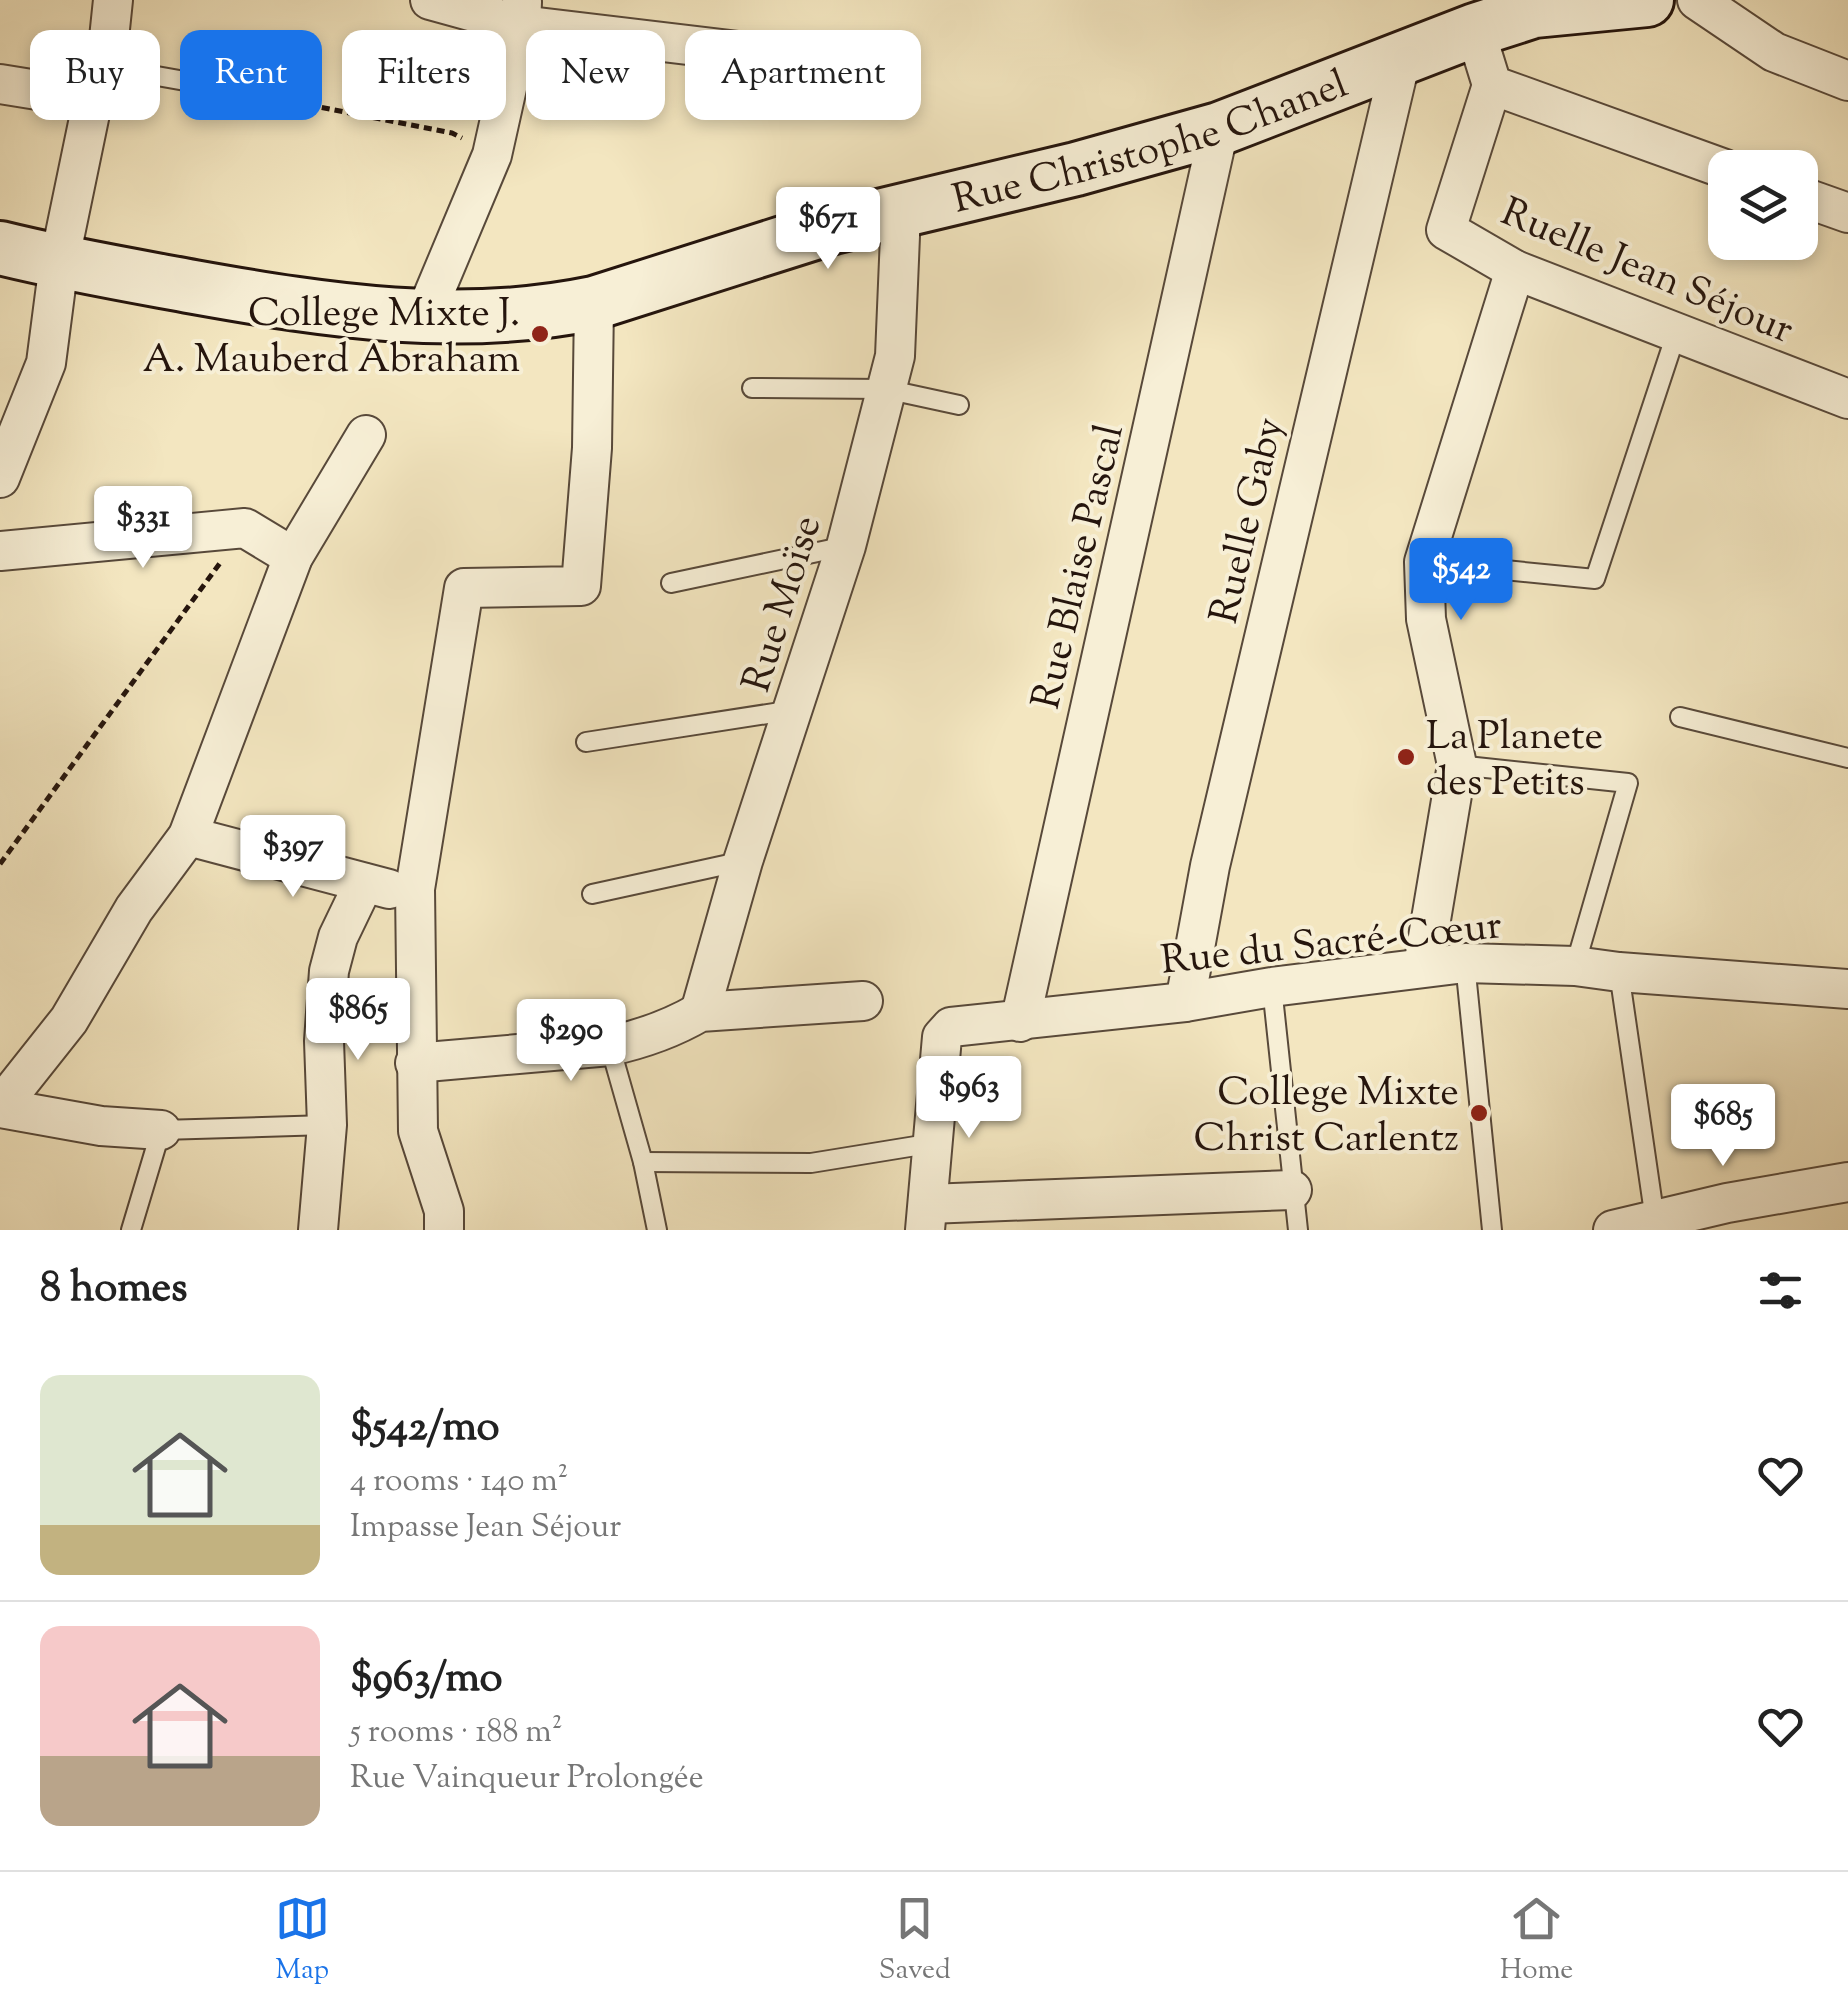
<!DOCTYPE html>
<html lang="en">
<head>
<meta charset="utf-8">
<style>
	body { margin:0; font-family:"Sorts Mill Goudy",serif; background:#f2f2f2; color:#222; height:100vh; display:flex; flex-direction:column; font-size:38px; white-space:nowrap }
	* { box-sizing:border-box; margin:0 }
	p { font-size:32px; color:#767676 }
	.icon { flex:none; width:55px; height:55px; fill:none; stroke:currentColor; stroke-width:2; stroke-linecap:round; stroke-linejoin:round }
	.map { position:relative; height:1230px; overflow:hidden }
	.sheet { display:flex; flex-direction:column; background:#fff; flex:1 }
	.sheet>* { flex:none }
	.guide { position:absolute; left:30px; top:30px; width:1000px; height:90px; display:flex; gap:20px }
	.tools { position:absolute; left:1708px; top:150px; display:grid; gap:20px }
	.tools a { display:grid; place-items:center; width:110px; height:110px; border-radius:20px; background:#fff; box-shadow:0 5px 15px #0003; font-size:50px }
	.price { position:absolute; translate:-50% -85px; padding:0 22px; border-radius:10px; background:#fff; color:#222; font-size:32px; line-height:65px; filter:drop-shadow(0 2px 5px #0008) }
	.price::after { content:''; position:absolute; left:50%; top:60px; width:30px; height:22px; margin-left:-15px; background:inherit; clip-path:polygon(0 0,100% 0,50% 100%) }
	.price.current { background:#1a73e8; color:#fff }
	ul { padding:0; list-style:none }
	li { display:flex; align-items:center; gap:30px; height:250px; padding:0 40px }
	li+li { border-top:2px solid #e0e0e0 }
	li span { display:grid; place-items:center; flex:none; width:280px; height:200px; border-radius:20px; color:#555 }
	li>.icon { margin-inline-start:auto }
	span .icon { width:120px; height:120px; fill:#fffc; stroke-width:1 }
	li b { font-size:42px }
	h2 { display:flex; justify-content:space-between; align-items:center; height:120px; padding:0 40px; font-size:42px }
	.pill { padding:0 35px; border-radius:20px; background:#fff; box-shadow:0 5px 15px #0003; font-size:35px; line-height:90px }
	.pill.current { background:#1a73e8; color:#fff }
	.dock { display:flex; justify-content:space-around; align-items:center; height:140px; border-top:2px solid #e0e0e0; background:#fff; font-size:28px; color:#767676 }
	.dock a { display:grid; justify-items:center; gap:5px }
	.dock .current { color:#1a73e8 }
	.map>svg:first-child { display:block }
</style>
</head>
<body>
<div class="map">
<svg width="1848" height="1230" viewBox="0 0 1848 1230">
	<rect width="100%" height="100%" fill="#f3e6c0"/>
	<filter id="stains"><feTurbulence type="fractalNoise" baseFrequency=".002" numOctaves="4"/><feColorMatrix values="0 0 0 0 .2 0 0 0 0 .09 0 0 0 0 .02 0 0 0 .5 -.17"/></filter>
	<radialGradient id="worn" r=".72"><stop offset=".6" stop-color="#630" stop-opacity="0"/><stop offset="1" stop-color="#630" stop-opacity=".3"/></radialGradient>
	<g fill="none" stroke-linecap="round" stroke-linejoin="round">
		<defs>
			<g id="lane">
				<path d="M106 67 236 90"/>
				<path d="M752 388 885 389 959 405"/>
				<path d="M1424 562 1595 579 1676 334"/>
				<path d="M671 583 846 546"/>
				<path d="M1680 717 1848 758"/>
				<path d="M586 742 793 710"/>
				<path d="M1457 765 1628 783 1575 966"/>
				<path d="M592 894 743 861"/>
				<path d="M1465 963 1492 1230"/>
				<path d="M1619 972 1655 1220"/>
				<path d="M1272 987 1298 1230"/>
				<path d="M610 1046 643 1162 657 1230"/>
				<path d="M643 1162 811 1163 934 1143"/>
				<path d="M131 1230 161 1130 327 1125"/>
			</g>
			<g id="street">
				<path d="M430 0 521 25 771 55"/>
				<path d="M1697 0 1774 52 1848 81"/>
				<path d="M1475 30 1492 85 1725 169"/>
				<path d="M0 84 93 99"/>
				<path d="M1492 85 1446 230 1515 270 1848 399"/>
				<path d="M1800 196 1848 213"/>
				<path d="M424 317 492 155 521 25 522 2"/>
				<path d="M0 478 46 363 59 263 93 99 106 67 113 0"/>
				<path d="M0 551 245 528 293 557"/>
				<path d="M188 836 389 889"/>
				<path d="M1423 967 1457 765 1426 619 1424 562 1515 270"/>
				<path d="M1185 1002 1210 866 1401 59"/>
				<path d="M700 1012 743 861 846 546 895 356 901 212"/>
				<path d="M1020 1022 1219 129"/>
				<path d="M415 1063 610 1046C642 1039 671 1029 700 1012L863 1001"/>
				<path d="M0 1107 69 1020 134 909 188 836 293 557 366 435"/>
				<path d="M0 1108 101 1126 161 1130"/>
				<path d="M928 1204 1292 1190"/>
				<path d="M318 1230 327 1125 324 1041 329 971 338 937 364 883"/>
				<path d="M444 1230V1211L418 1131 415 889 464 588 581 586 592 448 594 303"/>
				<path d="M925 1230 942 1037 951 1027 1185 1002 1272 987 1465 963 1575 966 1619 972 1848 989"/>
				<path d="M1613 1230 1727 1203 1848 1182"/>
			</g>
			<g id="secondary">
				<path id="s1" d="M0 248C64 264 129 275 194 287 328 311 459 331 594 303L833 227 1076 169 1219 129 1475 30 1534 11 1647 0"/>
			</g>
		</defs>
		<use href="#lane" stroke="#58493a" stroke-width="22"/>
		<use href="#street" stroke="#58493a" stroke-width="42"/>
		<use href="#secondary" stroke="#25150d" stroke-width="58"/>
		<g stroke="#25150d" stroke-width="5" stroke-dasharray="8 5" stroke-linecap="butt">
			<path d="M258 95 452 133 462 138"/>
			<path d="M0 864 220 563"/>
		</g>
		<use href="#lane" stroke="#f7efd6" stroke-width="18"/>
		<use href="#street" stroke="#f7efd6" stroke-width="38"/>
		<use href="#secondary" stroke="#f7efd6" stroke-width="52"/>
	</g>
	<g fill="#8f2418" stroke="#f7efd6" stroke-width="4">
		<circle cx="540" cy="334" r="10"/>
		<circle cx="1406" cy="757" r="10"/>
		<circle cx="1479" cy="1113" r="10"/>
	</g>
	<g text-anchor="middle" stroke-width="8" stroke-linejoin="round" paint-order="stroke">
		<g font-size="40" fill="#25150d" stroke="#f7efd6">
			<text dy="14" stroke="none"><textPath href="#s1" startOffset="1180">Rue Christophe Chanel</textPath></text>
			<text transform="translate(1648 269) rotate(23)" y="14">Ruelle Jean Séjour</text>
			<text transform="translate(1245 520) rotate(-77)" y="14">Ruelle Gaby</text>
			<text transform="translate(1076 566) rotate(-77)" y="14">Rue Blaise Pascal</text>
			<text transform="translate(780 603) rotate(-73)" y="14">Rue Moïse</text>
			<text transform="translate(1331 941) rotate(-6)" y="14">Rue du Sacré-Cœur</text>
		</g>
		<g font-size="40" fill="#25150d" stroke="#f7efd6" text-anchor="end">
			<text x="520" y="325">College Mixte J.<tspan x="520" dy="46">A. Mauberd Abraham</tspan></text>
			<text x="1426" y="748" text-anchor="start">La Planete<tspan x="1426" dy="46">des Petits</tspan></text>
			<text x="1459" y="1104">College Mixte<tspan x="1459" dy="46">Christ Carlentz</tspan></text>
		</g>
	</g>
	<rect width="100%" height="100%" filter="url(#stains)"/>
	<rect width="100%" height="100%" fill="url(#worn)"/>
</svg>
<div class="tools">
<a><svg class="icon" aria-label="layers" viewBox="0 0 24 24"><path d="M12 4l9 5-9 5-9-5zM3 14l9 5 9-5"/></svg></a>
</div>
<b class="price" style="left:828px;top:272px">$671</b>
<b class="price" style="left:143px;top:571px">$331</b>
<b class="price current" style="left:1461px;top:623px">$542</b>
<b class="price" style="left:293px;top:900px">$397</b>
<b class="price" style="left:358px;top:1063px">$865</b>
<b class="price" style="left:571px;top:1084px">$290</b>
<b class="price" style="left:969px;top:1141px">$963</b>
<b class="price" style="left:1723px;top:1169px">$685</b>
<div class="guide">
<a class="pill">Buy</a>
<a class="pill current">Rent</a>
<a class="pill">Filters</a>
<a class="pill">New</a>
<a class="pill">Apartment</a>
</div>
</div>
<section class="sheet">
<h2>8 homes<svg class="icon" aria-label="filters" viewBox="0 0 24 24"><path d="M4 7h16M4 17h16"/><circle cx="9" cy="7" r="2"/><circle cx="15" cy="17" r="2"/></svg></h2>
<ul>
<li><span style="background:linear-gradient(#dfe7d0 75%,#c2b280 0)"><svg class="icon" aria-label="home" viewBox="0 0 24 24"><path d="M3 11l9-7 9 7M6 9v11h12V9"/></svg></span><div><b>$542/mo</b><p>4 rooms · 140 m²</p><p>Impasse Jean Séjour</p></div><svg class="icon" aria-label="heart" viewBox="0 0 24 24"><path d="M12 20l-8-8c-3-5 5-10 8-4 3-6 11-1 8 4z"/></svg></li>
<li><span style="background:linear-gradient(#f6c9c9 65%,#b9a48a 0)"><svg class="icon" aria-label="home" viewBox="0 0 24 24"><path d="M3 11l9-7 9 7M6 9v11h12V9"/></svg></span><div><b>$963/mo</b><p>5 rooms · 188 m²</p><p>Rue Vainqueur Prolongée</p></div><svg class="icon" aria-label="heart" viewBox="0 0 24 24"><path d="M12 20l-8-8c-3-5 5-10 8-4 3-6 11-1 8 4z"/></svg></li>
</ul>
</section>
<nav class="dock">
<a class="current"><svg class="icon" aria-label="map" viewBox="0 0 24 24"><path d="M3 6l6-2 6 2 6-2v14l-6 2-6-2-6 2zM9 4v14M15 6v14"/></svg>Map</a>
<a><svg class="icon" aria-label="saved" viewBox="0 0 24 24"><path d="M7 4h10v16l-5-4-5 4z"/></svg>Saved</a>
<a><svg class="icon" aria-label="home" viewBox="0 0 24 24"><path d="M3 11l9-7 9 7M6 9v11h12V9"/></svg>Home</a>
</nav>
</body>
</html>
